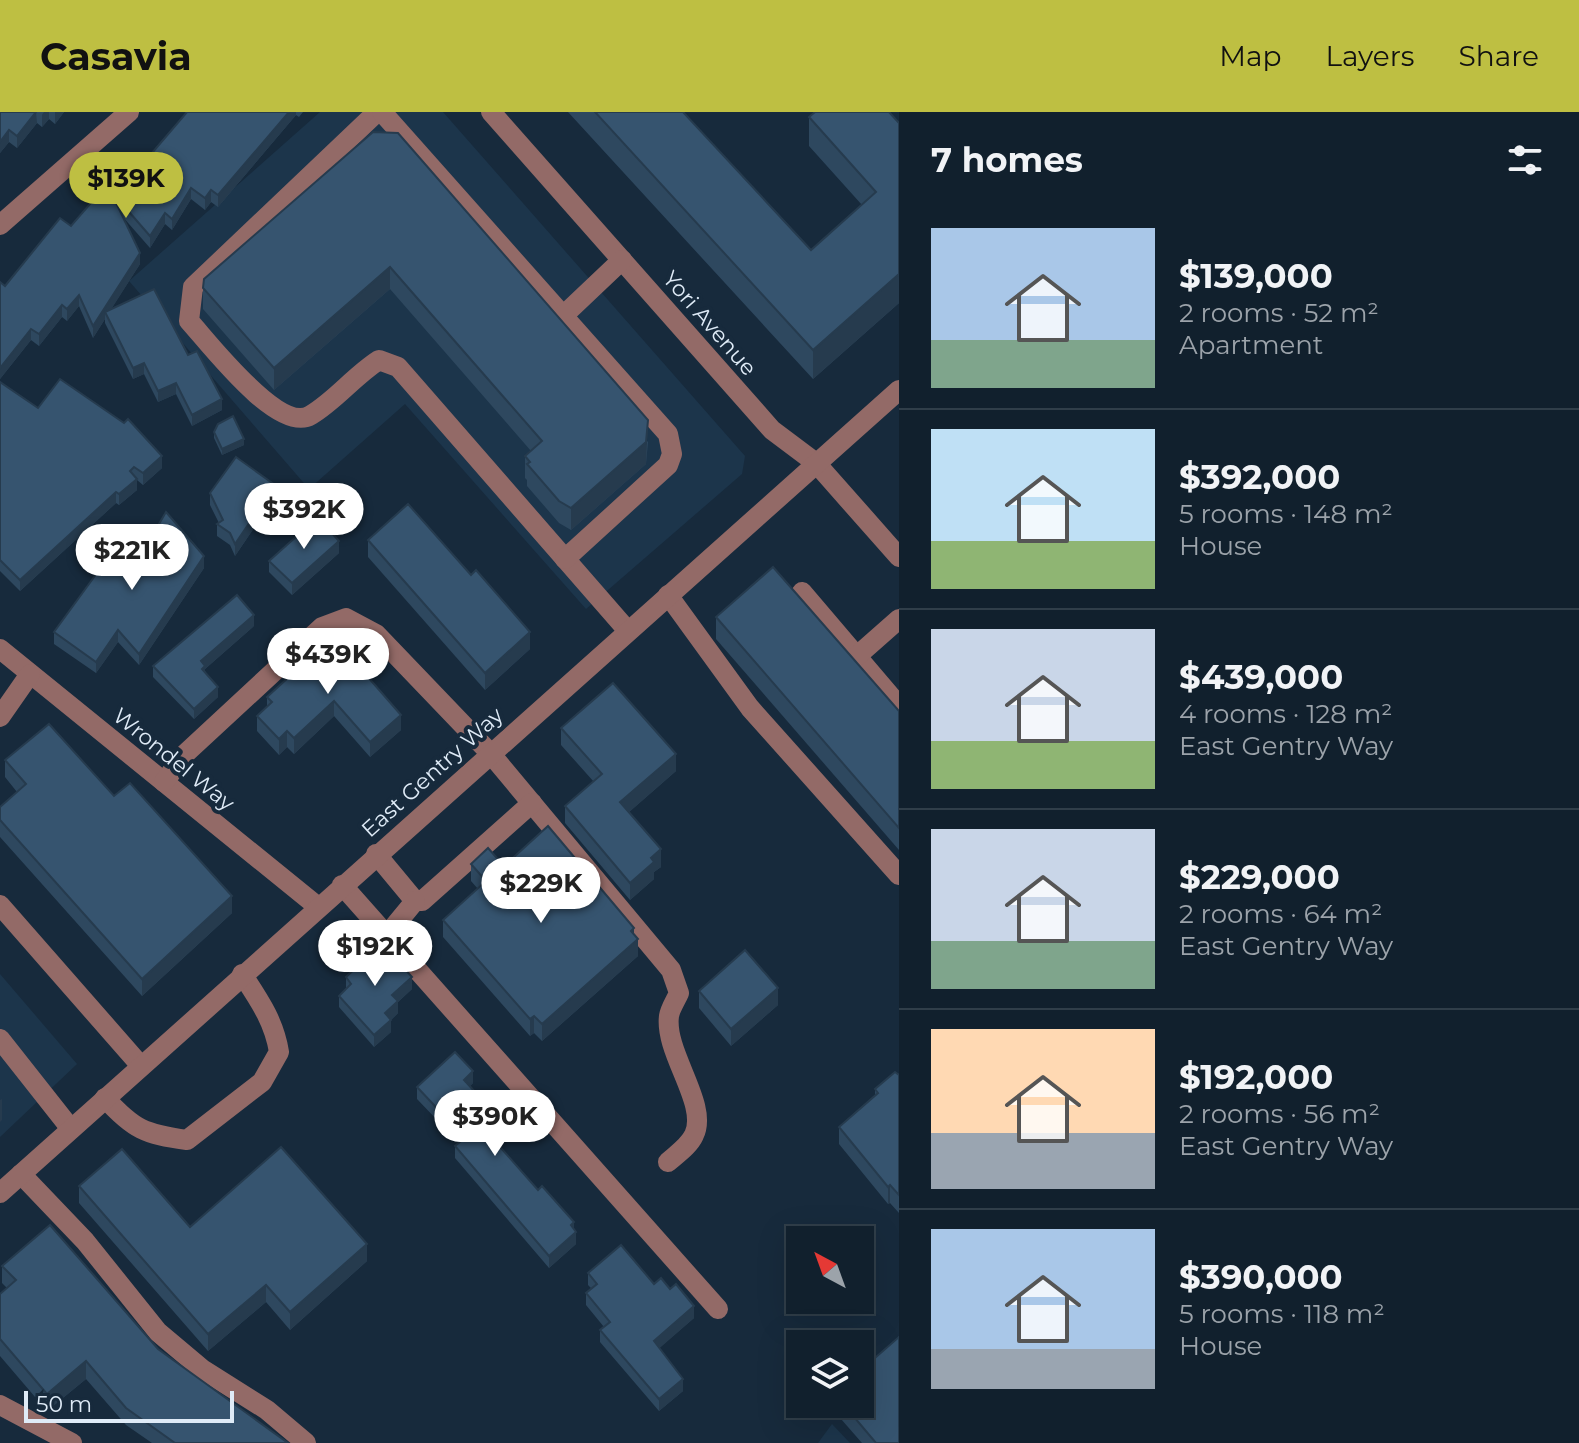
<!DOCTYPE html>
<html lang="en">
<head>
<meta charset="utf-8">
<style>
	body { margin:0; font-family:Montserrat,sans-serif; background:#1e2d39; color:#f1f3f6; height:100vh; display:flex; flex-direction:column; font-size:30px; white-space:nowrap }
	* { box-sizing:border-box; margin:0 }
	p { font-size:26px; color:#9ca3aa }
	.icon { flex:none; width:44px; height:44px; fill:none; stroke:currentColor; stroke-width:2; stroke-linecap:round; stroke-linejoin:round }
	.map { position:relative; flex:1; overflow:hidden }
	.side { display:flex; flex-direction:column; background:#11202d; width:680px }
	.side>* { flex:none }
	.needle { width:52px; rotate:319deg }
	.fabs { position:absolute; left:786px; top:1114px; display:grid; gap:16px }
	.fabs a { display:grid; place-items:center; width:88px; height:88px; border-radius:0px; background:#11202d; box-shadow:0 8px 32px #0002,0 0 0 2px #303e49; font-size:40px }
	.scale { position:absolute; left:24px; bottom:20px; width:210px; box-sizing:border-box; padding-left:8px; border:4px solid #dfebf7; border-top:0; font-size:22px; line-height:28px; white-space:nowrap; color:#dfebf7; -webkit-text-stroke:6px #172a3c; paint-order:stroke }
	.price { position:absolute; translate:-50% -68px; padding:0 18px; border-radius:28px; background:#fff; color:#222; font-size:26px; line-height:52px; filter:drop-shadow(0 2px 4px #0008) }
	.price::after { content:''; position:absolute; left:50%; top:48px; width:24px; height:18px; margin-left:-12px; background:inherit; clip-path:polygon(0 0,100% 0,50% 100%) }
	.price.current { background:#bebf42; color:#111 }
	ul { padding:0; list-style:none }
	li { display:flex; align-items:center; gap:24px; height:200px; padding:0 32px }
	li+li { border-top:2px solid #303e49 }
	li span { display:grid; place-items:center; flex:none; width:224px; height:160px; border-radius:0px; color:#555 }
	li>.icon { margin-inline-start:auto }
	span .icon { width:96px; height:96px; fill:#fffc; stroke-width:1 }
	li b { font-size:34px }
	h2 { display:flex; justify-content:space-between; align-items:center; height:96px; padding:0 32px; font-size:34px }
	header { display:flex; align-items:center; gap:48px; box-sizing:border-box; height:112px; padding:0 40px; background:#bebf42; color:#111 }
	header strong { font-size:38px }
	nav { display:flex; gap:44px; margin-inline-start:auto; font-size:28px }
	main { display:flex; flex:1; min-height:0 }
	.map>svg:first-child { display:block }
</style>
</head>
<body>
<header>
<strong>Casavia</strong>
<nav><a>Map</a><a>Layers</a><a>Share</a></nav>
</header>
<main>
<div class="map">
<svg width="899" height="1331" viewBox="0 0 899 1331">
	<rect width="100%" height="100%" fill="#172a3c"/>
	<g fill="#1c354b">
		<path d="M320 0H443L745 344 742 362 586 497 405 292 309 377 129 169Z"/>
		<path d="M0 862 77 952 0 1025Z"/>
		<path d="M832 1312 850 1331H818Z"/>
	</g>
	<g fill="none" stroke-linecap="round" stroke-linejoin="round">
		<g stroke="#936a67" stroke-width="20">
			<path d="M377 0 193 175 189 209C210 232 279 323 311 303 336 288 354 264 379 248L398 255 628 519"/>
			<path d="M382 0 668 322 672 342 668 353 565 447"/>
			<path d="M491 0 772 318 816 351 899 445"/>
			<path d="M0 113 129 0"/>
			<path d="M564 203 622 148"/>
			<path d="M802 480 899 594"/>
			<path d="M668 483 750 596 899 763"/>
			<path d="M0 537 317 794"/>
			<path d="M857 544 899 507"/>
			<path d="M0 605 30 562"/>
			<path d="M164 670 186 641 322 515 346 506 376 522 490 641 671 858 679 881C676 888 670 897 669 904 664 941 709 992 694 1023 689 1034 677 1042 668 1050"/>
			<path d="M376 742 415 789H422L532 691"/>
			<path d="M342 773 718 1197"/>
			<path d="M0 793 141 954"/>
			<path d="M387 823 415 789"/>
			<path d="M0 927 71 1017"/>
			<path d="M105 986C134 1018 145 1022 187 1028L262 970 279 940C274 909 259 888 242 862"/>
			<path d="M21 1062 85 1129 158 1220 202 1257 267 1298 306 1331"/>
			<path d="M0 1081 899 278"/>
			<path d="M0 1293 72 1331"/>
		</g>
	</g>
	<g fill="#2e485f">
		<path d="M0 0H64L55 12 49 7 42 15 37 11 17 36 9 30 0 41Z"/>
		<path d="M187 0H303L299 5 296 3 218 95 211 90 205 98 191 87 172 118 165 112 150 136 122 104 140 152 111 197 188 243 222 298 192 314 176 282 158 290 144 262 133 267 105 211V207L93 226 79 194 67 209 62 205 39 234 31 228 0 267V170L5 174 71 114 140 55Z"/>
		<path d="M568 0H683L811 138 862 93 809 34V5L899 11V191L813 267Z"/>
		<path d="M373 20 648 330 646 352 571 418 559 411 527 374V368L525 366V344L531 339 390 177 274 278 203 197V176Z"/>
		<path d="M0 270 38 296 162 356 143 373 137 368V378L119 393 116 391 20 479 0 459Z"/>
		<path d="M214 320 244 333 222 343 214 326Z"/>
		<path d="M210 381 275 385 235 444 230 433 217 424V412L219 411 210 393Z"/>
		<path d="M368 428 530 537 485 578 368 445Z"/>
		<path d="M149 429 204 456 139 553 118 530 96 561 54 532V520L125 444Z"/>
		<path d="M339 441 292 483 269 460V449Z"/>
		<path d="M716 505 899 599V738L716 527Z"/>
		<path d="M254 514 205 557V559L218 585 194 607 153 565V554Z"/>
		<path d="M333 525 401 618 370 645 334 604 294 642 287 635 279 643 257 619V604L267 594V585Z"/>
		<path d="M561 616 676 659 629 700 661 755 654 760V767L630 788 565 711V694L594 670 561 633Z"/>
		<path d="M5 648 114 684 232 801 142 884 0 725V695L17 680 5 665Z"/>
		<path d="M471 752 504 754 634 822 638 844 542 929 534 921 530 924 443 825V808L478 777 471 769Z"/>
		<path d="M346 865 412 877 398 890V901L391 908V920L374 935 339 895V884L346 877Z"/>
		<path d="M699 879 778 893 731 934 699 896Z"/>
		<path d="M899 963V1101L890 1091 888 1092 839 1032V1015L875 983V977Z"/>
		<path d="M473 971 470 974 477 993 473 997 496 1031 574 1117 576 1132 549 1156 455 1046V1034L459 1031 417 987V975Z"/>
		<path d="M79 1074 190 1115 367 1149 290 1218 266 1190 208 1239 79 1091Z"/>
		<path d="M2 1154 158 1237 288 1331H152L126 1313 86 1267 47 1299 0 1244V1182L7 1176 2 1171Z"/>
		<path d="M588 1161 654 1172 694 1206 659 1236 683 1279 659 1299 600 1230V1218L604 1215 586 1193V1181L591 1176 588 1173Z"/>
		<path d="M834 1292H860L899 1331H862L834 1299Z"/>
	</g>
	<g fill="#263b4e">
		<path d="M36 0 37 11 17 36V24Z"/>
		<path d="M44 0H49V7L42 15V3Z"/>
		<path d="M55 0H64L55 12Z"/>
		<path d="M289 0H296V3L218 95V83Z"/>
		<path d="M9 18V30L0 41V30Z"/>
		<path d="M191 76V87L172 118V107Z"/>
		<path d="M211 78V90L205 98V86Z"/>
		<path d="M165 101V112L150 136V124Z"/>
		<path d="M140 141V152L107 204 105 200V207L93 226V214Z"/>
		<path d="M390 155V177L274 278V256Z"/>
		<path d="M899 162V191L813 267V238Z"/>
		<path d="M79 183V194L67 209V197Z"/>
		<path d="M62 193V205L39 234V222Z"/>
		<path d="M31 217V228L0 267V256Z"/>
		<path d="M144 251V262L133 267V256Z"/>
		<path d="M176 271V282L158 290V279Z"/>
		<path d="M222 287V298L192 314V303Z"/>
		<path d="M648 308 646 352 571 418V396Z"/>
		<path d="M244 327V333L222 343V337Z"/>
		<path d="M162 344V356L143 373V361Z"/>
		<path d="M137 367V378L119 393V382Z"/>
		<path d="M275 373V385L235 444V432Z"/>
		<path d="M116 380V391L20 479V468Z"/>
		<path d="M339 429V441L292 483V471Z"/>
		<path d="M204 444V456L139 553V542Z"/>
		<path d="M254 503V514L205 557V565L201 549Z"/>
		<path d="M118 518V530L96 561V550Z"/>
		<path d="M530 520V537L485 578V561Z"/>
		<path d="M218 575V585L194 607V597Z"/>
		<path d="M334 589V604L294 642V626Z"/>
		<path d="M401 603V618L370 645V630Z"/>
		<path d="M287 619V635L279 643V627Z"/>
		<path d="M676 642V659L620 708V690Z"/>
		<path d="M661 737V755L654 760V767L630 788V771L651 746Z"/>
		<path d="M232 784V801L142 884V867Z"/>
		<path d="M634 816V831L638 827V844L542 929V912Z"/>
		<path d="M412 865V877L398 890V901L385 913V901L392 883Z"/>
		<path d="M778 876V893L731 934V917Z"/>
		<path d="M534 904V921L530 924V907Z"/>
		<path d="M391 908V920L374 935V923Z"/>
		<path d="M473 959V971L464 979V968Z"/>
		<path d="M477 982V993L467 1003V991Z"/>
		<path d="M2 987V1008L0 1010V988Z"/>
		<path d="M890 1073V1091L888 1092V1075Z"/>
		<path d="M574 1110V1122L576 1120V1132L549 1156V1144Z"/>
		<path d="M367 1132V1149L290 1218V1200Z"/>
		<path d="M266 1173V1190L208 1239V1222Z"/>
		<path d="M694 1194V1206L654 1241V1229Z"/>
		<path d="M86 1249V1267L47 1299V1282Z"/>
		<path d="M683 1267V1279L659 1299V1287Z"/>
	</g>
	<g fill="#36546f" stroke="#263b4e" stroke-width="2">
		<path d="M0 0H36L17 24 9 18 0 30Z"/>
		<path d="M187 0H289L218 83 211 78 205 86 191 76 172 107 165 101 150 124 110 78 140 141 93 214 79 183 67 197 62 193 39 222 31 217 0 256V170L5 174 60 106 71 114 130 46 140 55Z"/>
		<path d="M595 0H683L811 138 876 80 809 5 815 0H889L899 11V162L813 238Z"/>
		<path d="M373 20 398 21 648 308 646 330 571 396 559 389 527 352 530 350 525 344 542 329 390 155 274 256 203 176 204 167Z"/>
		<path d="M154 177 188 243 197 239 222 287 192 303 176 271 158 279 144 251 133 256 105 200Z"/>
		<path d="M60 267 124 311 128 307 162 344 143 361 134 355 130 359 137 367 119 382 116 380 20 468 0 448V270L38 296Z"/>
		<path d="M233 304 244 327 222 337 214 320 218 312Z"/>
		<path d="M236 345 275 373 235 432 230 421 217 412 223 408 210 381Z"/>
		<path d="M408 392 471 463 476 458 530 520 485 561 368 428Z"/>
		<path d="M166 400 204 444 139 542 118 518 96 550 54 520 116 435 125 444 139 423 149 429Z"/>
		<path d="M320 408 339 429 292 471 269 449 307 415Z"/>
		<path d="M773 455 899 599V716L716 505Z"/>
		<path d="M237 483 254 503 201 549 205 554 202 557 218 575 194 597 153 554Z"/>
		<path d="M333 525 401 603 370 630 334 589 294 626 287 619 279 627 257 604 272 590 267 585Z"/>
		<path d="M613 571 676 642 620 690 661 737 651 746 654 750 630 771 565 694 602 662 561 616Z"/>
		<path d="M49 612 114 684 130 671 232 784 142 867 0 708V695L26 672 5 648Z"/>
		<path d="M548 714 634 816 631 819 638 827 542 912 534 904 530 907 443 808 486 769 471 752 488 736 504 754Z"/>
		<path d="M382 832 412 865 392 883 398 889 385 901 391 908 374 923 339 884 351 872 346 865Z"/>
		<path d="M745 838 778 876 731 917 699 879Z"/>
		<path d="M455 940 473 959 464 968 477 982 467 991 496 1022 492 1026 538 1078 542 1074 574 1110 571 1113 576 1120 549 1144 455 1034 465 1026 417 975Z"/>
		<path d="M895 960 899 963V1083L890 1073 888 1075 839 1015 878 981 875 977Z"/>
		<path d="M281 1035 367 1132 290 1200 266 1173 208 1222 79 1074 122 1037 190 1115Z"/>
		<path d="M50 1113 158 1237 288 1331H175L126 1296 86 1249 47 1282 0 1227V1182L16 1168 2 1154Z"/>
		<path d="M621 1133 654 1172 661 1166 670 1177 676 1172 694 1194 654 1229 683 1267 659 1287 600 1218 610 1210 586 1181 597 1172 588 1161Z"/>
		<path d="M899 1225V1331H876L843 1292H860V1259Z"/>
	</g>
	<g text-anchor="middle" stroke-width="8" stroke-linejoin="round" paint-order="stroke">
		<g font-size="22" fill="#dfebf7" stroke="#172a3c">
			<text transform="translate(710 211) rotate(49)" y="8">Yori Avenue</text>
			<text transform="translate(174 647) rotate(39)" y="8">Wrondel Way</text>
			<text transform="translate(432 660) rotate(-42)" y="8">East Gentry Way</text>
		</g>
	</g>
</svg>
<div class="fabs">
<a><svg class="needle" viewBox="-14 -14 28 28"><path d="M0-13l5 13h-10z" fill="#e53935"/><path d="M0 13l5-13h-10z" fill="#9ca3aa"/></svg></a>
<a><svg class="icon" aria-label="layers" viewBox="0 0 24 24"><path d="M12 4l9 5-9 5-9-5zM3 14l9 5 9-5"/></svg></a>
</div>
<div class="scale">50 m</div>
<b class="price current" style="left:126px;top:108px">$139K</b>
<b class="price" style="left:304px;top:439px">$392K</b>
<b class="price" style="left:132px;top:480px">$221K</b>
<b class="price" style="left:328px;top:584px">$439K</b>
<b class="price" style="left:541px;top:813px">$229K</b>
<b class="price" style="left:375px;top:876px">$192K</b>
<b class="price" style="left:495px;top:1046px">$390K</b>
</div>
<section class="side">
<h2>7 homes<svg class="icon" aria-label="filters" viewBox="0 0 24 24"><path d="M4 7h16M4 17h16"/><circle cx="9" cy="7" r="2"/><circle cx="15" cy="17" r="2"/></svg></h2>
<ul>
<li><span style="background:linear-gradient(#a9c7e8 70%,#7fa58c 0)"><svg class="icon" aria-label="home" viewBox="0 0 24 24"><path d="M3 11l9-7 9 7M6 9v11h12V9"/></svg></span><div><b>$139,000</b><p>2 rooms · 52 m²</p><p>Apartment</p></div></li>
<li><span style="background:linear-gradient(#bfe0f5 70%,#8fb573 0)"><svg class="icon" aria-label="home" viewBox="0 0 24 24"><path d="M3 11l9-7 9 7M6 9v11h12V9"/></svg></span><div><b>$392,000</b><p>5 rooms · 148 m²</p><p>House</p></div></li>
<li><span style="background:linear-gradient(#c9d6e8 70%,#8fb573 0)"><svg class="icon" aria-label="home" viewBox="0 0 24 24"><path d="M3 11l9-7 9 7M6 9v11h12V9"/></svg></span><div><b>$439,000</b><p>4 rooms · 128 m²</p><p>East Gentry Way</p></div></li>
<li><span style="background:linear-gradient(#c9d6e8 70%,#7fa58c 0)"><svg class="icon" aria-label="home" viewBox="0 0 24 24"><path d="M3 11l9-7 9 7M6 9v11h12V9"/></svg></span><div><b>$229,000</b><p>2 rooms · 64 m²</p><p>East Gentry Way</p></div></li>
<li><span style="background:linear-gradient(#ffd9b3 65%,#9aa5b1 0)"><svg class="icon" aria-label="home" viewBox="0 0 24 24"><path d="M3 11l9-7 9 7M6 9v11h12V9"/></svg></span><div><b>$192,000</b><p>2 rooms · 56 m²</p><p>East Gentry Way</p></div></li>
<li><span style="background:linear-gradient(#a9c7e8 75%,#9aa5b1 0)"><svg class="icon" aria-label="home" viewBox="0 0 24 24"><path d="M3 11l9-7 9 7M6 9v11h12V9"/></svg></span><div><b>$390,000</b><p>5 rooms · 118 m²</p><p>House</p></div></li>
</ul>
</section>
</main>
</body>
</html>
